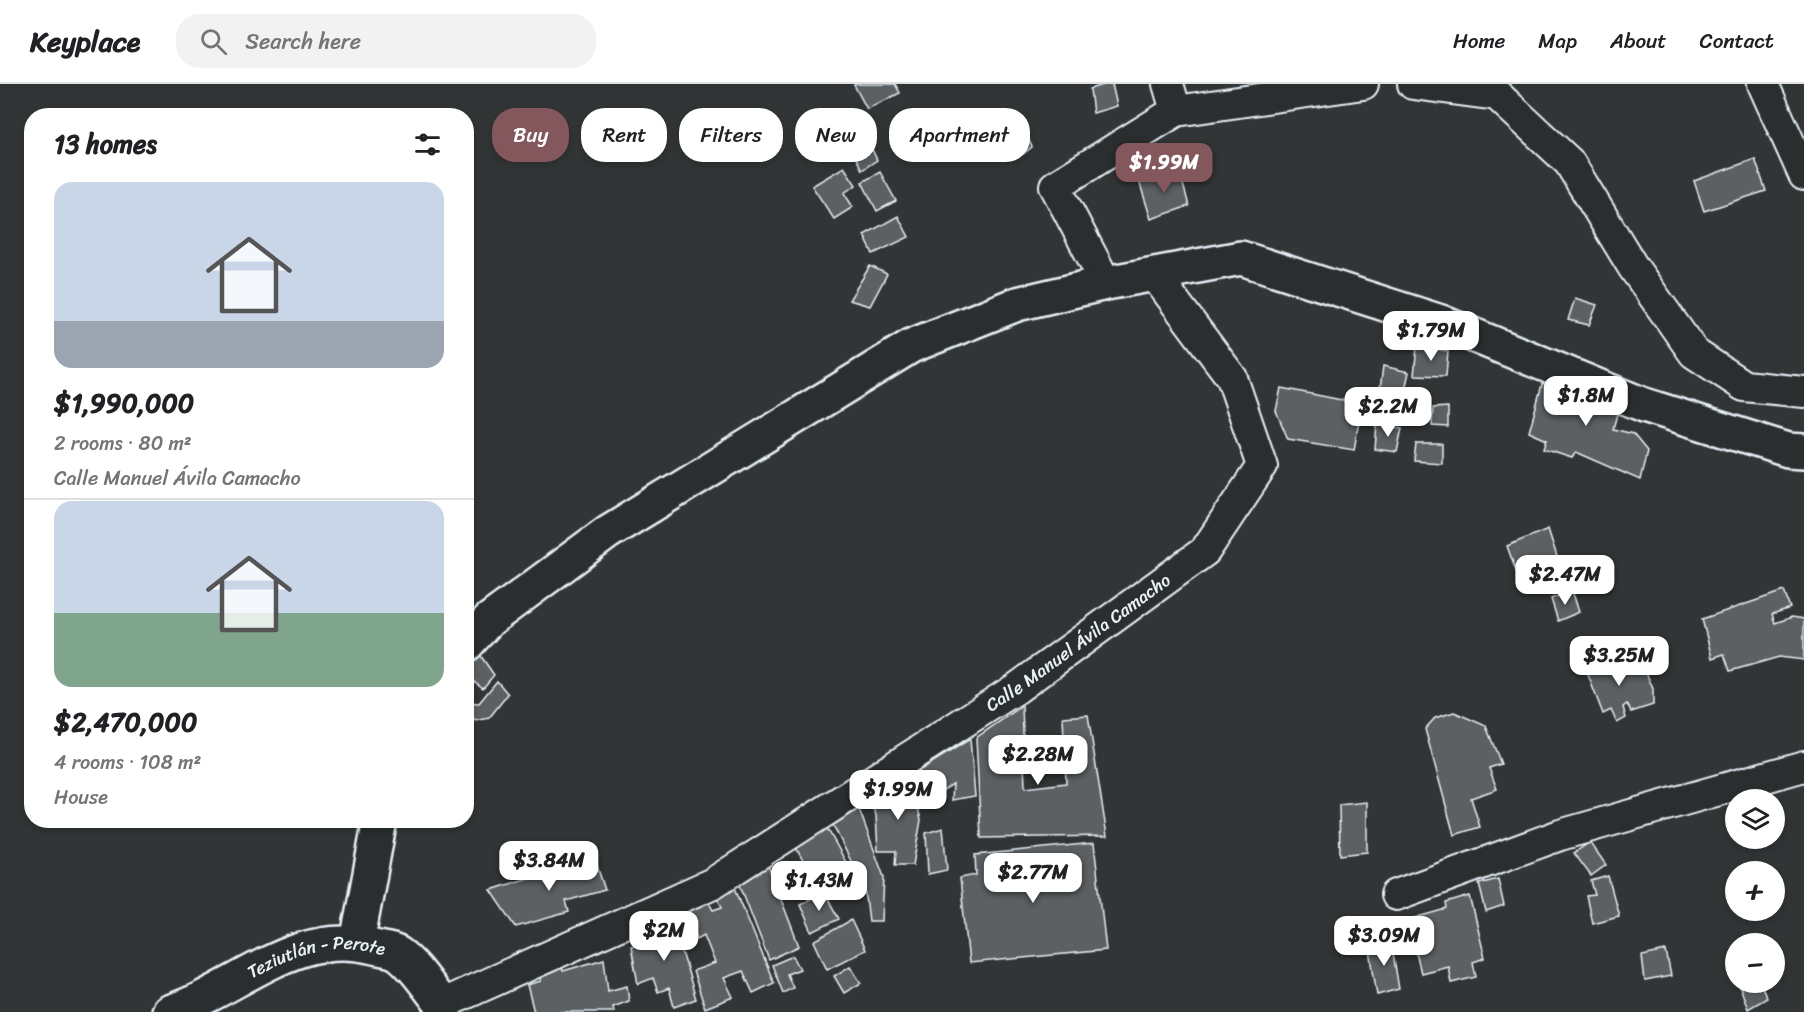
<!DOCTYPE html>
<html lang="en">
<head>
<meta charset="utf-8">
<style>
	body { margin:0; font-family:Sriracha,sans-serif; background:#f2f2f2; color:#202124; height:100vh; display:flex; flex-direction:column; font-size:22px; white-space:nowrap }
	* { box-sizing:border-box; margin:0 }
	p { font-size:20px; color:#757577 }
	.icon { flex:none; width:33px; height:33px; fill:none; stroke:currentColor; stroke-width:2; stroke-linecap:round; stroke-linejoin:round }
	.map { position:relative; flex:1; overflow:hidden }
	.panel { position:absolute; left:24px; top:24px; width:450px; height:720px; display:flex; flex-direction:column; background:#fff; border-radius:24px; box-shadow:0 3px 9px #0003 }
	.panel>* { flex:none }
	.hud { position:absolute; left:492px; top:24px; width:570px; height:54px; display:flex; gap:12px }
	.controls { position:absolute; left:1725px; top:705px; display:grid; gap:12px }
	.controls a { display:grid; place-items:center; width:60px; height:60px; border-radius:50%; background:#fff; box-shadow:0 3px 9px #0003; font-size:30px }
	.price { position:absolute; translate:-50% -51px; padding:0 14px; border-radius:12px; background:#fff; color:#222; font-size:20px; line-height:39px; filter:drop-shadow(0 2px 3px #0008) }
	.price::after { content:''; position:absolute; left:50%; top:36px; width:18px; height:14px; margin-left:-9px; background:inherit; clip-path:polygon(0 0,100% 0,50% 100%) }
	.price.current { background:#84575d; color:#fff }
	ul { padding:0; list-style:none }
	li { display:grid; align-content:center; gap:12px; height:318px; padding:0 30px }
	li+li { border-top:2px solid #e0e0e0 }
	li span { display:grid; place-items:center; height:186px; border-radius:18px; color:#555 }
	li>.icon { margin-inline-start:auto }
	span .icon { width:108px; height:108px; fill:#fffc; stroke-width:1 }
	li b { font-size:26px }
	h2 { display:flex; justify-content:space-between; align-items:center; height:72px; padding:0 30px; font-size:26px }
	.chip { padding:0 21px; border-radius:24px; background:#fff; box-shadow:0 3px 9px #0003; font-size:21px; line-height:54px }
	.chip.current { background:#84575d; color:#fff }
	header { display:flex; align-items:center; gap:36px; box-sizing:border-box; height:84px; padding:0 30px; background:#fff; border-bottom:2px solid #e0e0e0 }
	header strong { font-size:28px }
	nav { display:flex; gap:33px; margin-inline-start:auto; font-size:21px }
	.search { width:420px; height:54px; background:#f2f2f2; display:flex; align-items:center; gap:15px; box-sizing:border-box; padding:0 21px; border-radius:24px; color:#757577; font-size:22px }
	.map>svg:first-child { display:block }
</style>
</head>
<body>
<header>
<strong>Keyplace</strong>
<div class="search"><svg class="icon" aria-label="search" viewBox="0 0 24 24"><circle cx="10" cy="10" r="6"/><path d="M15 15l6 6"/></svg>Search here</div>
<nav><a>Home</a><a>Map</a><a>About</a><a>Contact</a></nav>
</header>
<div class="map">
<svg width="1804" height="928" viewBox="0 0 1804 928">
	<rect width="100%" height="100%" fill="#323536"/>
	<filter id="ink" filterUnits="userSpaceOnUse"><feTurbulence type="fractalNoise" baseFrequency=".0167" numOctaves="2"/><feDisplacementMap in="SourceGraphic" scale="12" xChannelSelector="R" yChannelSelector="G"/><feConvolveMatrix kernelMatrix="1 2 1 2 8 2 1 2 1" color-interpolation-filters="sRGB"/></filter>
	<g filter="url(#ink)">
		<g fill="#5c6063" stroke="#e8f1f8" stroke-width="1.5">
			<path d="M857 0H895L900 9 867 25 854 1Z"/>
			<path d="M1107 0H1112L1117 22 1093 29 1090 5Z"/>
			<path d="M1007 33 1018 53 1025 48 1032 63 1023 70 1017 61 1006 69 990 45Z"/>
			<path d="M870 61 877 76 862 86 854 70Z"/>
			<path d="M1755 75 1766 107 1704 127 1694 97Z"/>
			<path d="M844 83 856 101 844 109 853 123 834 135 812 102Z"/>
			<path d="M1179 85 1189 122 1151 135 1139 97Z"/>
			<path d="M880 88 896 117 877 127 862 98Z"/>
			<path d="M898 132 909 153 873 170 864 151Z"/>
			<path d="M870 182 887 190 870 222 849 216Z"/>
			<path d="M1575 214 1597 221 1589 241 1568 236Z"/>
			<path d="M1417 262 1448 267 1446 292 1414 291Z"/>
			<path d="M1383 282 1409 288 1402 319 1379 314Z"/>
			<path d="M1544 293 1621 315 1613 345 1633 350 1647 367 1640 396 1576 368 1572 374 1544 365 1547 356 1529 348Z"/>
			<path d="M1281 304 1362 320 1354 366 1288 355 1276 327Z"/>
			<path d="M1448 323V343L1432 342 1433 324Z"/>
			<path d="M1377 340 1402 344 1397 368 1375 365Z"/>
			<path d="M1416 360H1442V379L1414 377Z"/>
			<path d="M1548 445 1563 491 1524 509 1507 462Z"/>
			<path d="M1572 506 1579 528 1558 537 1551 515Z"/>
			<path d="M1784 507 1790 524 1772 530 1775 539 1792 533 1804 535V576L1779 573 1730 587 1724 570 1712 574 1702 535Z"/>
			<path d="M476 565 494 591 483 604 466 591V578Z"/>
			<path d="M1602 569 1608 583 1619 579 1623 589 1643 581 1653 605V621L1631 628 1627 620 1623 623 1626 634 1617 639 1611 626 1603 630 1583 578Z"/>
			<path d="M497 597 508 610 489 634 476 637 466 630V618L479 619Z"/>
			<path d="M1022 622 1025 704 1066 699 1063 633 1088 631 1107 752 981 754 976 654Z"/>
			<path d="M1454 628 1486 642 1501 680 1489 684 1497 705 1471 714 1480 743 1454 751 1425 645 1435 634Z"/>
			<path d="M970 655 975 712 952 716 953 700 927 716 917 688Z"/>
			<path d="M910 692 921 736 913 781H895L896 767H878L876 731 868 716Z"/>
			<path d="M1367 718V768L1340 771 1339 721Z"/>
			<path d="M859 725 884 793 882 837H869L865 805 833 741Z"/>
			<path d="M827 744 857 798 843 809 830 784 812 793 794 760Z"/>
			<path d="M943 744 947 786 928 790 926 749Z"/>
			<path d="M1590 758 1606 781 1591 792 1574 769Z"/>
			<path d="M1094 759 1106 866 969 879 960 794 976 791 975 771Z"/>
			<path d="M594 773 605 806 566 817 569 828 516 843 491 806Z"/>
			<path d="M766 776 799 862 769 876 735 788Z"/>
			<path d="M1608 792 1619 832 1592 839 1586 812 1595 811 1591 797Z"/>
			<path d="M731 794 774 899 753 909 743 887 724 894 733 913 705 924 693 887 715 879 704 851 697 855 686 826 708 817 713 826 722 823 712 802Z"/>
			<path d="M1498 795 1504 822 1486 828 1479 800Z"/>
			<path d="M824 808 839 835 812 848 800 820Z"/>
			<path d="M1470 812 1485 874 1473 878 1476 893 1451 899 1448 882 1421 889 1408 836 1447 825 1446 819Z"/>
			<path d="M672 834 696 915 674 923 669 904 658 908 653 894 638 900 631 862 648 857 643 844Z"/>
			<path d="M851 836 865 866 827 885 814 857Z"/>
			<path d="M1391 857 1399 905 1377 911 1369 860Z"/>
			<path d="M1666 867 1671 892 1645 897 1642 872Z"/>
			<path d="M793 872 800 885 787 890 793 904 783 909 772 881Z"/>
			<path d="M604 875 608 907 627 902 629 917 613 923 614 928H534L527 901 541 897 538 887 561 879 563 887Z"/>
			<path d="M850 882 861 899 844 909 834 892Z"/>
			<path d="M1760 898 1767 914 1748 925 1739 900Z"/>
		</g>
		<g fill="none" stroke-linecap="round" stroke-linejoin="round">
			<defs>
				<g id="minor">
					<path d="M1413 0 1497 11 1569 78 1633 183 1694 269 1744 302 1804 308"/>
					<path d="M1763 0 1804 91"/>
					<path d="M1176 27 1363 0"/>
					<path d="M1106 199 1055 102 1176 27 1168 0"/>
					<path d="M1396 811 1560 751 1804 682"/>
					<path id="s1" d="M442 920 713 799 1017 604 1205 467 1262 382 1232 294 1154 190"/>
				</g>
				<g id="major">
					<path d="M466 561 489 536 608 448 911 262 1017 220 1106 199 1241 174 1441 238 1644 321 1788 366 1804 367"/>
					<path d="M357 859 380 736"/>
					<path id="s2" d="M169 928C238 906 296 842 374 863 382 865 394 866 400 871 416 883 429 905 442 920L444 928"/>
				</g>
			</defs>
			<use href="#minor" stroke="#e8f1f8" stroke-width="34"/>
			<use href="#major" stroke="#e8f1f8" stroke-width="38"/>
			<use href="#minor" stroke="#2a2d2e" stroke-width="30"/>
			<use href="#major" stroke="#2a2d2e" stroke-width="33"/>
		</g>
	</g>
	<g text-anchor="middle" stroke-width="4.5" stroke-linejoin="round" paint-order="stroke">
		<g font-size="18" fill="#e8f1f8" stroke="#2a2d2e">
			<text dy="6" stroke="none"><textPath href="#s1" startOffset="734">Calle Manuel Ávila Camacho</textPath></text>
			<text dy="6" stroke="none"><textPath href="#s2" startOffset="160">Teziutlán - Perote</textPath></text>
		</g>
	</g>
</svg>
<div class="controls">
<a><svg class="icon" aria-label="layers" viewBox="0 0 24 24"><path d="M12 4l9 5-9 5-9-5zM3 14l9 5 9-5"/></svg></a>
<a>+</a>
<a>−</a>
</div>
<b class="price current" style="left:1164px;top:110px">$1.99M</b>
<b class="price" style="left:1431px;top:278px">$1.79M</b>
<b class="price" style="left:1586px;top:343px">$1.8M</b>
<b class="price" style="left:1388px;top:354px">$2.2M</b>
<b class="price" style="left:1565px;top:522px">$2.47M</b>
<b class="price" style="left:1619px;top:603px">$3.25M</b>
<b class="price" style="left:1038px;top:702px">$2.28M</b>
<b class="price" style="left:898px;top:737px">$1.99M</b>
<b class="price" style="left:549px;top:808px">$3.84M</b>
<b class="price" style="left:1033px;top:820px">$2.77M</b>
<b class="price" style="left:819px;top:828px">$1.43M</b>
<b class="price" style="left:664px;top:878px">$2M</b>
<b class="price" style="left:1384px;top:883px">$3.09M</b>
<div class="hud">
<a class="chip current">Buy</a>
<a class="chip">Rent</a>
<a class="chip">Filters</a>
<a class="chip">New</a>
<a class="chip">Apartment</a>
</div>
<section class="panel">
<h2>13 homes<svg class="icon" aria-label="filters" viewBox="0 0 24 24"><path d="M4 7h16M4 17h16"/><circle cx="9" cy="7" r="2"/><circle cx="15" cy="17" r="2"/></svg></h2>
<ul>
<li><span style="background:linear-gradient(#c9d6e8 75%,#9aa5b1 0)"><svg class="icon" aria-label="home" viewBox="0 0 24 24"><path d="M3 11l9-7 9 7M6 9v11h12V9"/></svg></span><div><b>$1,990,000</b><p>2 rooms · 80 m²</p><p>Calle Manuel Ávila Camacho</p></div></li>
<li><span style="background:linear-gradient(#c9d6e8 60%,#7fa58c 0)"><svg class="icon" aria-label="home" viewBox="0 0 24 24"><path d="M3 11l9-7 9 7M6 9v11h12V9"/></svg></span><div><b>$2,470,000</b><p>4 rooms · 108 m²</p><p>House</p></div></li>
</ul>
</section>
</div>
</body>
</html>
